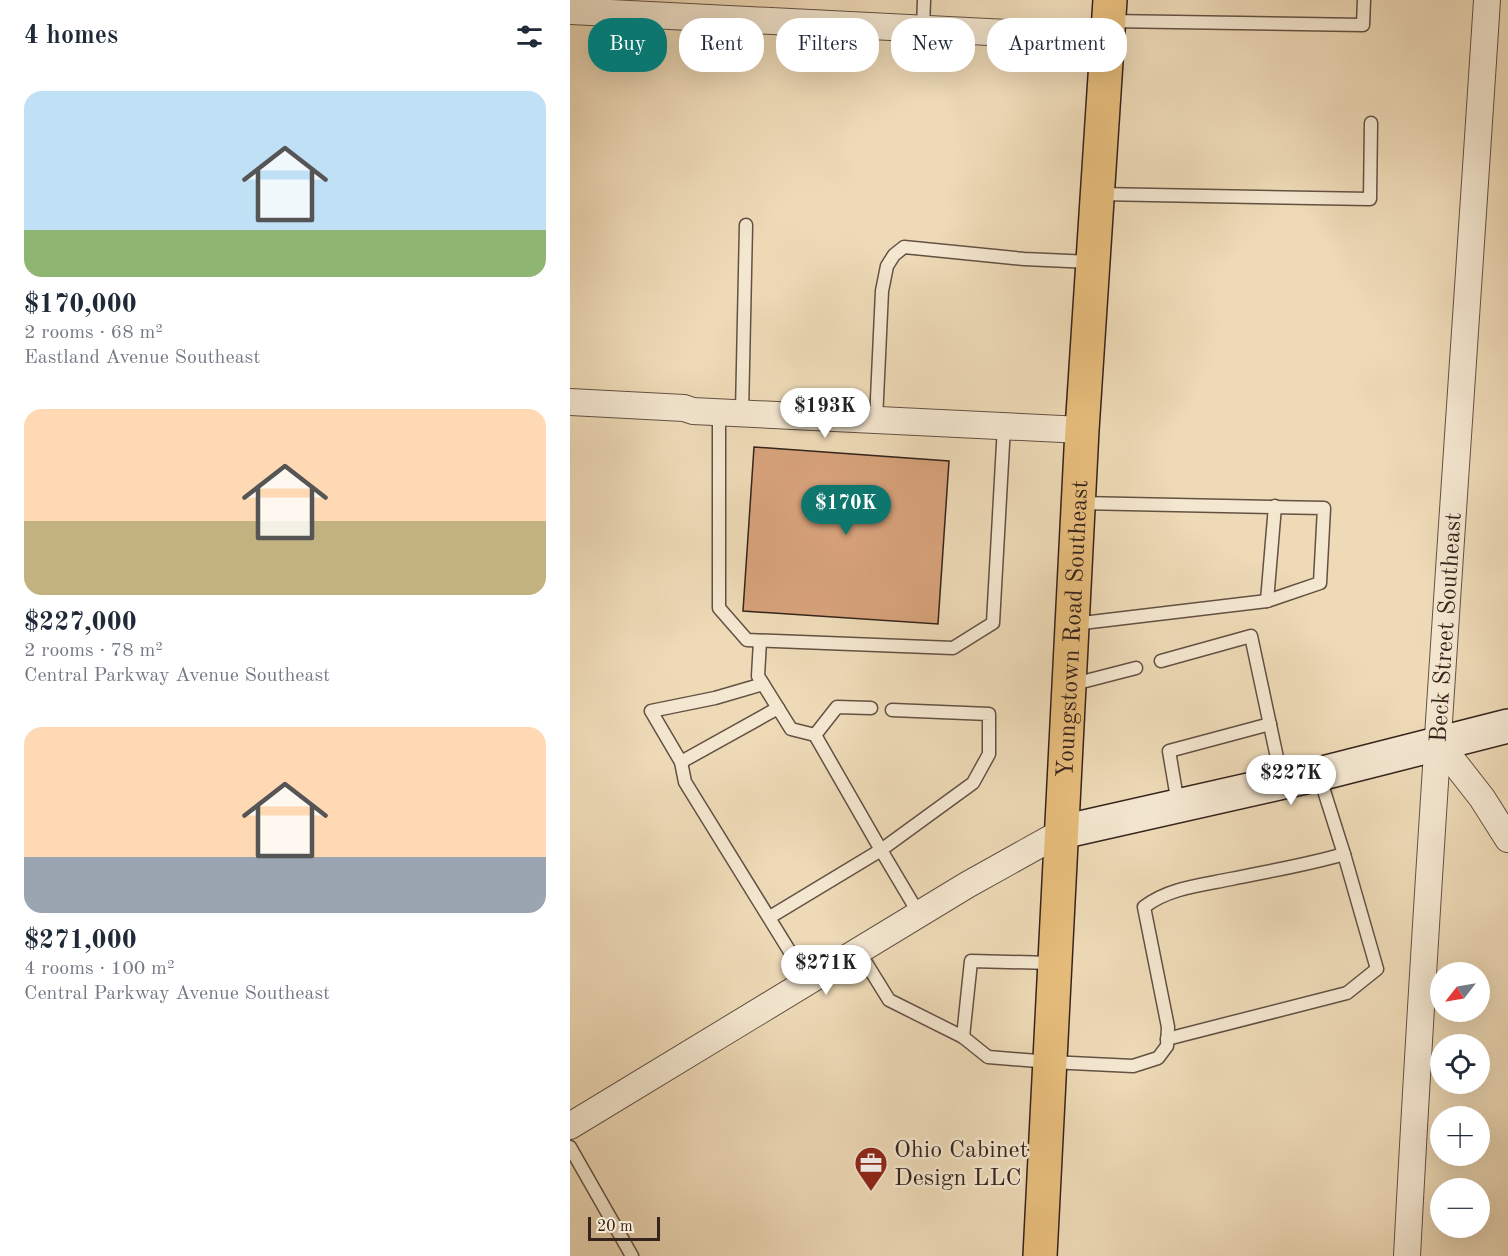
<!DOCTYPE html>
<html lang="en">
<head>
<meta charset="utf-8">
<style>
	body { margin:0; font-family:"Old Standard TT",serif; background:#f2f2f3; color:#1f2937; height:100vh; display:flex; flex-direction:column; font-size:22px; white-space:nowrap }
	* { box-sizing:border-box; margin:0 }
	p { font-size:20px; color:#747a83 }
	.icon { flex:none; width:33px; height:33px; fill:none; stroke:currentColor; stroke-width:2; stroke-linecap:round; stroke-linejoin:round }
	.map { position:relative; flex:1; overflow:hidden }
	.sheet { display:flex; flex-direction:column; background:#fff; width:570px }
	.sheet>* { flex:none }
	.guide { position:absolute; left:18px; top:18px; width:570px; height:54px; display:flex; gap:12px }
	.needle { width:39px; rotate:239deg }
	.controls { position:absolute; left:860px; top:962px; display:grid; gap:12px }
	.controls a { display:grid; place-items:center; width:60px; height:60px; border-radius:50%; background:#fff; box-shadow:0 6px 24px #0002; font-size:30px }
	.scale { position:absolute; left:18px; bottom:15px; width:72px; box-sizing:border-box; padding-left:6px; border:3px solid #35231c; border-top:0; font-size:16px; line-height:21px; white-space:nowrap; color:#35231c; -webkit-text-stroke:4px #f4e7d0; paint-order:stroke }
	.price { position:absolute; translate:-50% -51px; padding:0 14px; border-radius:21px; background:#fff; color:#222; font-size:20px; line-height:39px; filter:drop-shadow(0 2px 3px #0008) }
	.price::after { content:''; position:absolute; left:50%; top:36px; width:18px; height:14px; margin-left:-9px; background:inherit; clip-path:polygon(0 0,100% 0,50% 100%) }
	.price.active { background:#0f766e; color:#fff }
	ul { padding:0; list-style:none }
	li { display:grid; align-content:center; gap:12px; height:318px; padding:0 24px }
	li span { display:grid; place-items:center; height:186px; border-radius:18px; color:#555 }
	li>.icon { margin-inline-start:auto }
	span .icon { width:108px; height:108px; fill:#fffc; stroke-width:1 }
	li b { font-size:26px }
	h2 { display:flex; justify-content:space-between; align-items:center; height:72px; padding:0 24px; font-size:26px }
	.tag { padding:0 21px; border-radius:24px; background:#fff; box-shadow:0 6px 24px #0002; font-size:21px; line-height:54px }
	.tag.active { background:#0f766e; color:#fff }
	main { display:flex; flex:1; min-height:0 }
	.map>svg:first-child { display:block }
</style>
</head>
<body>
<main>
<section class="sheet">
<h2>4 homes<svg class="icon" aria-label="filters" viewBox="0 0 24 24"><path d="M4 7h16M4 17h16"/><circle cx="9" cy="7" r="2"/><circle cx="15" cy="17" r="2"/></svg></h2>
<ul>
<li><span style="background:linear-gradient(#bfe0f5 75%,#8fb573 0)"><svg class="icon" aria-label="home" viewBox="0 0 24 24"><path d="M3 11l9-7 9 7M6 9v11h12V9"/></svg></span><div><b>$170,000</b><p>2 rooms · 68 m²</p><p>Eastland Avenue Southeast</p></div></li>
<li><span style="background:linear-gradient(#ffd9b3 60%,#c2b280 0)"><svg class="icon" aria-label="home" viewBox="0 0 24 24"><path d="M3 11l9-7 9 7M6 9v11h12V9"/></svg></span><div><b>$227,000</b><p>2 rooms · 78 m²</p><p>Central Parkway Avenue Southeast</p></div></li>
<li><span style="background:linear-gradient(#ffd9b3 70%,#9aa5b1 0)"><svg class="icon" aria-label="home" viewBox="0 0 24 24"><path d="M3 11l9-7 9 7M6 9v11h12V9"/></svg></span><div><b>$271,000</b><p>4 rooms · 100 m²</p><p>Central Parkway Avenue Southeast</p></div></li>
</ul>
</section>
<div class="map">
<svg width="938" height="1256" viewBox="0 0 938 1256">
	<rect width="100%" height="100%" fill="#eedab7"/>
	<filter id="stains"><feTurbulence type="fractalNoise" baseFrequency=".00333" numOctaves="4"/><feColorMatrix values="0 0 0 0 .2 0 0 0 0 .09 0 0 0 0 .02 0 0 0 .5 -.17"/></filter>
	<radialGradient id="worn" r=".72"><stop offset=".6" stop-color="#630" stop-opacity="0"/><stop offset="1" stop-color="#630" stop-opacity=".3"/></radialGradient>
	<path fill="#d7a27b" stroke="#35231c" stroke-width="1.5" d="M184 447 379 461 368 624 173 611Z"/>
	<g fill="none" stroke-linecap="round" stroke-linejoin="round">
		<defs>
			<g id="lane">
				<path d="M540 21 793 25 794 0"/>
				<path d="M353 29 354 0"/>
				<path d="M529 194 800 199 801 123"/>
				<path d="M149 412V608L177 640 383 648 423 623 434 426"/>
				<path d="M172 413 176 225"/>
				<path d="M306 420 312 291 317 266 324 255 334 247 454 259 521 262"/>
				<path d="M510 503 754 508 750 583 697 601 705 506"/>
				<path d="M504 624 697 601"/>
				<path d="M190 641 188 676 221 729 245 735"/>
				<path d="M591 661 681 636 712 781"/>
				<path d="M193 684 145 698 81 711 111 762 208 708"/>
				<path d="M500 685 566 668"/>
				<path d="M322 710 419 714V754L403 783 311 850 349 914"/>
				<path d="M111 762 115 782 238 981"/>
				<path d="M608 804 599 751 700 724"/>
				<path d="M200 917 311 850 245 735 267 707 301 708"/>
				<path d="M288 950 319 1000 393 1037 418 1057 480 1062 563 1066 588 1058 597 1046 598 1027 574 907C598 888 632 885 661 879 699 871 737 865 774 854L749 775"/>
				<path d="M393 1037 401 961 482 963"/>
				<path d="M597 1039 777 993 807 969 774 854"/>
				<path d="M0 1147 62 1256"/>
			</g>
			<g id="street">
				<path d="M0 11 480 35 537 47"/>
				<path d="M0 402 114 408 123 411 512 430"/>
				<path d="M869 743 912 798 938 839"/>
				<path d="M0 1126 397 885 492 832"/>
				<path id="s1" d="M837 1256C859 837 890 419 917 0"/>
			</g>
			<path id="secondary" d="M492 832 749 774 938 726"/>
			<g id="primary">
				<path id="s2" d="M470 1256 512 430 540 0"/>
			</g>
		</defs>
		<use href="#lane" stroke="#635143" stroke-width="15"/>
		<use href="#street" stroke="#635143" stroke-width="28"/>
		<use href="#secondary" stroke="#35231c" stroke-width="36"/>
		<use href="#primary" stroke="#35231c" stroke-width="36"/>
		<use href="#lane" stroke="#f4e7d0" stroke-width="12"/>
		<use href="#street" stroke="#f4e7d0" stroke-width="26"/>
		<use href="#secondary" stroke="#f4e7d0" stroke-width="33"/>
		<use href="#primary" stroke="#e7bd7c" stroke-width="33"/>
	</g>
	<defs>
		<symbol id="office-pin" viewBox="-11 -11 22 30"><path d="M0 17L-7.5 6A9.5 9.5 0 1 1 7.5 6Z" fill="#8f2418" stroke="#f4e7d0"/><path d="M-6-3h4V-5.5h4V-3h4V5H-6ZM-1-4.5V-3h2v-1.5ZM-6 0V1H6V0Z" fill="#fff"/></symbol>
	</defs>
	<g fill-rule="evenodd">
		<use href="#office-pin" x="282" y="1144" width="38" height="52"/>
	</g>
	<g text-anchor="middle" stroke-width="5" stroke-linejoin="round" paint-order="stroke">
		<g font-size="24" fill="#35231c" stroke="#f4e7d0">
			<text dy="8" stroke="none"><textPath href="#s2" startOffset="628">Youngstown Road Southeast</textPath></text>
			<text dy="8" stroke="none"><textPath href="#s1" startOffset="630">Beck Street Southeast</textPath></text>
		</g>
		<g font-size="24" fill="#35231c" stroke="#f4e7d0" text-anchor="start">
			<text x="324" y="1157">Ohio Cabinet<tspan x="324" dy="28">Design LLC</tspan></text>
		</g>
	</g>
	<rect width="100%" height="100%" filter="url(#stains)"/>
	<rect width="100%" height="100%" fill="url(#worn)"/>
</svg>
<div class="controls">
<a><svg class="needle" viewBox="-14 -14 28 28"><path d="M0-13l5 13h-10z" fill="#e53935"/><path d="M0 13l5-13h-10z" fill="#747a83"/></svg></a>
<a><svg class="icon" aria-label="locate" viewBox="0 0 24 24"><circle cx="12" cy="12" r="6"/><path d="M12 2v4M12 18v4M2 12h4M18 12h4"/></svg></a>
<a>+</a>
<a>−</a>
</div>
<div class="scale">20 m</div>
<b class="price" style="left:255px;top:439px">$193K</b>
<b class="price active" style="left:276px;top:536px">$170K</b>
<b class="price" style="left:721px;top:806px">$227K</b>
<b class="price" style="left:256px;top:996px">$271K</b>
<div class="guide">
<a class="tag active">Buy</a>
<a class="tag">Rent</a>
<a class="tag">Filters</a>
<a class="tag">New</a>
<a class="tag">Apartment</a>
</div>
</div>
</main>
</body>
</html>
